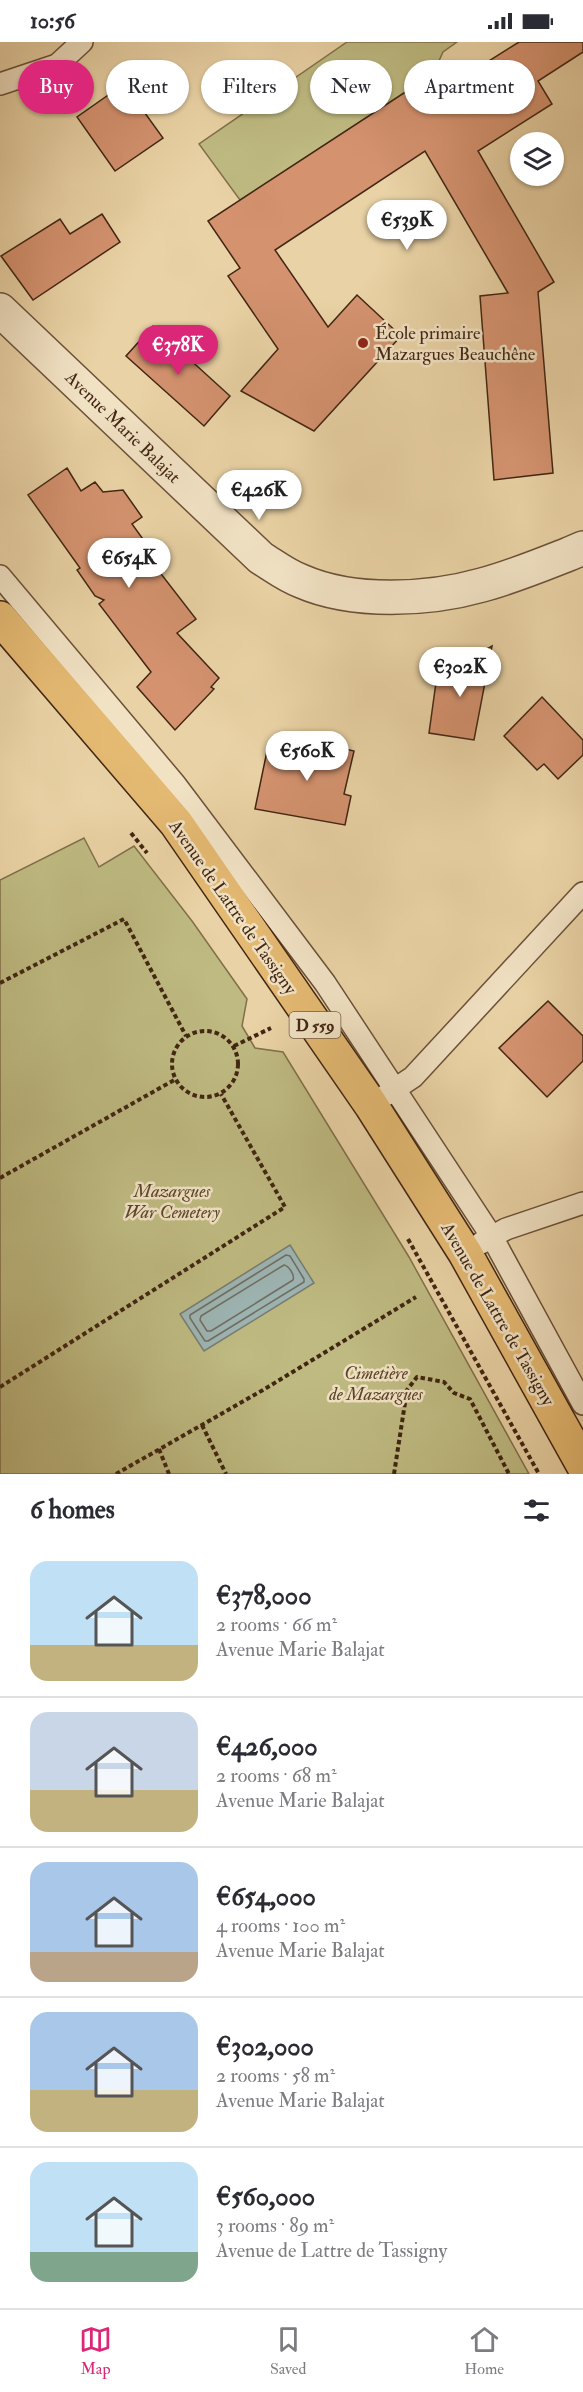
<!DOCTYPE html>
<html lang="en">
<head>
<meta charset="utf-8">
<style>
	body { margin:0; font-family:"IM FELL Double Pica",serif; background:#f2f2f3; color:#2b2b33; height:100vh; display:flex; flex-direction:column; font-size:22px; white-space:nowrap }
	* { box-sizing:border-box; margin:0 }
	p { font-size:20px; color:#7c7c81 }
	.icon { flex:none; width:33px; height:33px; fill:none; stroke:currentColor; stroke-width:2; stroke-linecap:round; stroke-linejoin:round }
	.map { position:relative; height:1432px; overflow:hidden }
	.side { display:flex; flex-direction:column; background:#fff; flex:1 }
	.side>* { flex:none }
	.banner { position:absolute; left:18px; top:18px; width:548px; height:54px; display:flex; gap:12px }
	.tools { position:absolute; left:510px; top:90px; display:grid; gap:12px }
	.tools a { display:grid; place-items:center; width:54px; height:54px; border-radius:50%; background:#fff; box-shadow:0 2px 4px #0004; font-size:30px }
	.price { position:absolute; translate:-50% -51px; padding:0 14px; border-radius:21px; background:#fff; color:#222; font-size:20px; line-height:39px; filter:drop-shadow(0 2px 3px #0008) }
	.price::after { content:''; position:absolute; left:50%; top:36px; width:18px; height:14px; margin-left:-9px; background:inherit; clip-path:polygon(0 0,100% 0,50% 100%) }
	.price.on { background:#db2777; color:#fff }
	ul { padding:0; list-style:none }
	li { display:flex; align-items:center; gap:18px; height:150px; padding:0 30px }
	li+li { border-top:2px solid #e1e1e2 }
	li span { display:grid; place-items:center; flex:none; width:168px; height:120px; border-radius:18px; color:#555 }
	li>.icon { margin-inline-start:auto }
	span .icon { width:72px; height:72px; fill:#fffc; stroke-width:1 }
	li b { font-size:26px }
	h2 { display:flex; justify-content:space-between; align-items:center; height:72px; padding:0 30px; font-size:26px }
	.tag { padding:0 21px; border-radius:27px; background:#fff; box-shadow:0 2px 4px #0004; font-size:21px; line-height:54px }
	.tag.on { background:#db2777; color:#fff }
	.status { display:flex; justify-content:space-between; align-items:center; height:42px; padding:0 30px; background:#fff; direction:ltr }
	.status svg { height:16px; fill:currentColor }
	.tabs { display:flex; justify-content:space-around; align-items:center; height:84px; border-top:2px solid #e1e1e2; background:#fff; font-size:16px; color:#7c7c81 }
	.tabs a { display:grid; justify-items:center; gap:3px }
	.tabs .on { color:#db2777 }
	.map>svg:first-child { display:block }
</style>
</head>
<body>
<div class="status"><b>10:56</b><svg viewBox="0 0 49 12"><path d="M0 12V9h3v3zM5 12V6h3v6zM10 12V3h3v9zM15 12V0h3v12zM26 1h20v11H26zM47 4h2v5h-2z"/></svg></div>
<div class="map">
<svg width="583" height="1432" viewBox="0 0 583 1432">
	<rect width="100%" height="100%" fill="#e9d2a5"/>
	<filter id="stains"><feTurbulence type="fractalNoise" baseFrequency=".00333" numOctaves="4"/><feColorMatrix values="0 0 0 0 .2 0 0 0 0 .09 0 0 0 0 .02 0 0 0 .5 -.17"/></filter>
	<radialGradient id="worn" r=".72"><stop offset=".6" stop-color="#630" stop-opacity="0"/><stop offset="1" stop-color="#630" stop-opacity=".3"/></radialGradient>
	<g fill="#beba81" stroke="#80704a" stroke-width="1.5">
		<path d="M347 0H457L443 10 433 32 240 158 199 102Z"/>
		<path d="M84 796 99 825 134 804 192 879 247 957 242 984 255 1006 283 1010 409 1215 529 1432H0V838Z"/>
	</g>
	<path fill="#9db5b3" stroke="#787c73" stroke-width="1.5" d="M290 1203 314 1241 204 1309 180 1272Z"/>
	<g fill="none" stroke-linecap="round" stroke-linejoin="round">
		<g stroke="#6f6e63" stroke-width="1.5">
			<path d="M286 1213 290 1214 304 1237V1240L208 1299H205L190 1276V1273Z"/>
			<path d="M284 1223C289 1224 295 1233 293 1238L211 1289H207L200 1278 201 1274Z"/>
		</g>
	</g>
	<g fill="#d4926f" stroke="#412613" stroke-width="1.5">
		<path d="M519 0H583V10L538 39 552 62 478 109 554 240 538 250 553 431 494 438 480 254 508 251 425 109 275 208 328 285 357 253 401 294 314 389 241 349 278 307 228 234 240 226 208 179 433 32 443 48Z"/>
		<path d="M124 42 163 96 115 129 77 75Z"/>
		<path d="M102 172 120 200 33 258 1 214 60 177 70 192Z"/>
		<path d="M153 284 230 354 204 384 126 314Z"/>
		<path d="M67 426 81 449 95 440 103 450 123 448 142 475 132 482 163 525 158 528 196 577 177 591 219 636 211 645 214 647 175 688 137 645 151 630 99 562 104 558 95 554 77 528 80 526 28 453Z"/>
		<path d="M492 604 474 698 429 691 438 626 452 627Z"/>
		<path d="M542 655 583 698V713L558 737 544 722 537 728 504 694Z"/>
		<path d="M306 698 354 709 344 752 351 754 345 783 255 767 267 709Z"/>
		<path d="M548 959 583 994V1019L547 1055 499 1006Z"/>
	</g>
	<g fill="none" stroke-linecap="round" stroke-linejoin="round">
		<defs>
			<g id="lane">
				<path d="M0 42 57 23 82 0"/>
				<path d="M0 534 175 742 325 941 492 1195 583 1362"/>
				<path d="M386 1053 413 1035 583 851"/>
				<path d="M481 1201 506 1187 583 1161"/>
			</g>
			<path id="street" d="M0 268 261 516C274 524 287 534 301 539 353 562 429 558 482 543 512 535 541 523 569 512L583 506"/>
			<path id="primary" d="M0 576 176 781 371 1063 465 1211 583 1423"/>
		</defs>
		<use href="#lane" stroke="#6b5138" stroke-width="24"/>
		<use href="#street" stroke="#6b5138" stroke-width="36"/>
		<use href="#primary" stroke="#412613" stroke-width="36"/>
		<g stroke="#412613" stroke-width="4" stroke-dasharray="4.5 3" stroke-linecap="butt">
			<path d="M131 791 147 811"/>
			<path d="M0 941 124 877 186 994"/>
			<circle cx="205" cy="1022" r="33"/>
			<path d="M234 1004 271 986"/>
			<path d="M0 1136 176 1037"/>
			<path d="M408 1197 539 1432"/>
			<path d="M0 1345 285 1165 221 1052"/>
			<path d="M202 1383 226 1432"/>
			<path d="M159 1407 169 1432"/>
			<path d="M116 1432 263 1348 416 1255"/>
			<path d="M394 1432 407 1348 417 1335 444 1340 454 1351 470 1357 509 1432"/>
		</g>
		<use href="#lane" stroke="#f1e2c4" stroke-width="21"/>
		<use href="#street" stroke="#f1e2c4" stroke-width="33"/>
		<use href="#primary" stroke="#e4b972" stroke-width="33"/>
	</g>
	<circle fill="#8f2418" stroke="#f1e2c4" stroke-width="2" cx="363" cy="301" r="6"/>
	<g text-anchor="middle" stroke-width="5" stroke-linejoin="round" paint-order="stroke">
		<rect fill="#f1e2c4" stroke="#765e48" stroke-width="1.5" x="289.5" y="970" width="51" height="26" rx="4.5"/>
		<g font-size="16" font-weight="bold" fill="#412613">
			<text x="315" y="989">D 559</text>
		</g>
		<g font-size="18" fill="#412613" stroke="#f1e2c4" text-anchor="start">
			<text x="375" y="297">École primaire<tspan x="375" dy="21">Mazargues Beauchêne</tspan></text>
		</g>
		<g font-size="18" fill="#412613" stroke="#f1e2c4">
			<text transform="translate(123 385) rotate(44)" y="6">Avenue Marie Balajat</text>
			<text transform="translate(233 865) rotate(55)" y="6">Avenue de Lattre de Tassigny</text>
			<text transform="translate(498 1272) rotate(60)" y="6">Avenue de Lattre de Tassigny</text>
		</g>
		<g font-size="18" font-style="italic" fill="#5a4429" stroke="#f1e2c4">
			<text x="172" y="1155">Mazargues<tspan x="172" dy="21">War Cemetery</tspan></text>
			<text x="376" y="1337">Cimetière<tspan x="376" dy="21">de Mazargues</tspan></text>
		</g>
	</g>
	<rect width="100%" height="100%" filter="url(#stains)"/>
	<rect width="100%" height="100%" fill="url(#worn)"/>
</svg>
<div class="tools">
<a><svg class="icon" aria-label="layers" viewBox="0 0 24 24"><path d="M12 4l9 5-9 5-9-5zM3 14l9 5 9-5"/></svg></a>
</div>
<b class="price" style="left:407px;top:209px">€539K</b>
<b class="price on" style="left:178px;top:334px">€378K</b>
<b class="price" style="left:259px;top:479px">€426K</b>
<b class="price" style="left:129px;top:547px">€654K</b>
<b class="price" style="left:460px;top:656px">€302K</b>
<b class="price" style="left:307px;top:740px">€560K</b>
<div class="banner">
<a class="tag on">Buy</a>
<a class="tag">Rent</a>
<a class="tag">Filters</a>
<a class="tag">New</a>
<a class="tag">Apartment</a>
</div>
</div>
<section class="side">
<h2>6 homes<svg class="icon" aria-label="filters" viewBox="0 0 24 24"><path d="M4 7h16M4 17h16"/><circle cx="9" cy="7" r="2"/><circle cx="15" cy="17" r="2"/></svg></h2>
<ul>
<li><span style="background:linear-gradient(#bfe0f5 70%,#c2b280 0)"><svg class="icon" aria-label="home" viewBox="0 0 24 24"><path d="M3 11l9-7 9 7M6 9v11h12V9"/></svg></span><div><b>€378,000</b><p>2 rooms · 66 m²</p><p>Avenue Marie Balajat</p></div></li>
<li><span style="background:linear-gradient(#c9d6e8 65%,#c2b280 0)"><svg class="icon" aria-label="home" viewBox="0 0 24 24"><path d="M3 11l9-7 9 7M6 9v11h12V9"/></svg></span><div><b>€426,000</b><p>2 rooms · 68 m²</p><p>Avenue Marie Balajat</p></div></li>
<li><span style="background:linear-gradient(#a9c7e8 75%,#b9a48a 0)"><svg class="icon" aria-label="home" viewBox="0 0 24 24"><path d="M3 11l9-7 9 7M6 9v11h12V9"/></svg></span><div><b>€654,000</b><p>4 rooms · 100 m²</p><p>Avenue Marie Balajat</p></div></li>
<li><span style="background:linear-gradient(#a9c7e8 65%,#c2b280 0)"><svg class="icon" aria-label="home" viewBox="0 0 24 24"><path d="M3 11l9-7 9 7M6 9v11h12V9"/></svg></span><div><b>€302,000</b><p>2 rooms · 58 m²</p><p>Avenue Marie Balajat</p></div></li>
<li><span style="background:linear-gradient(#bfe0f5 75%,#7fa58c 0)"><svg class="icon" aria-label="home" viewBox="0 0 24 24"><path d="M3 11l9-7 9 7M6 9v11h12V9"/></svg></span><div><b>€560,000</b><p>3 rooms · 89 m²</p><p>Avenue de Lattre de Tassigny</p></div></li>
</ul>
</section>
<nav class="tabs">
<a class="on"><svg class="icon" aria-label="map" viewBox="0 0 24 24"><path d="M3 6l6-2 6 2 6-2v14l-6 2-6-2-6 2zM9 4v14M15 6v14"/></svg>Map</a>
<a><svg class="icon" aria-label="saved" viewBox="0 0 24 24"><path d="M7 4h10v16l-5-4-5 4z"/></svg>Saved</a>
<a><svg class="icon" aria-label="home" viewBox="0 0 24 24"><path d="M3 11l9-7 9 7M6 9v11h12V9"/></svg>Home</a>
</nav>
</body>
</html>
